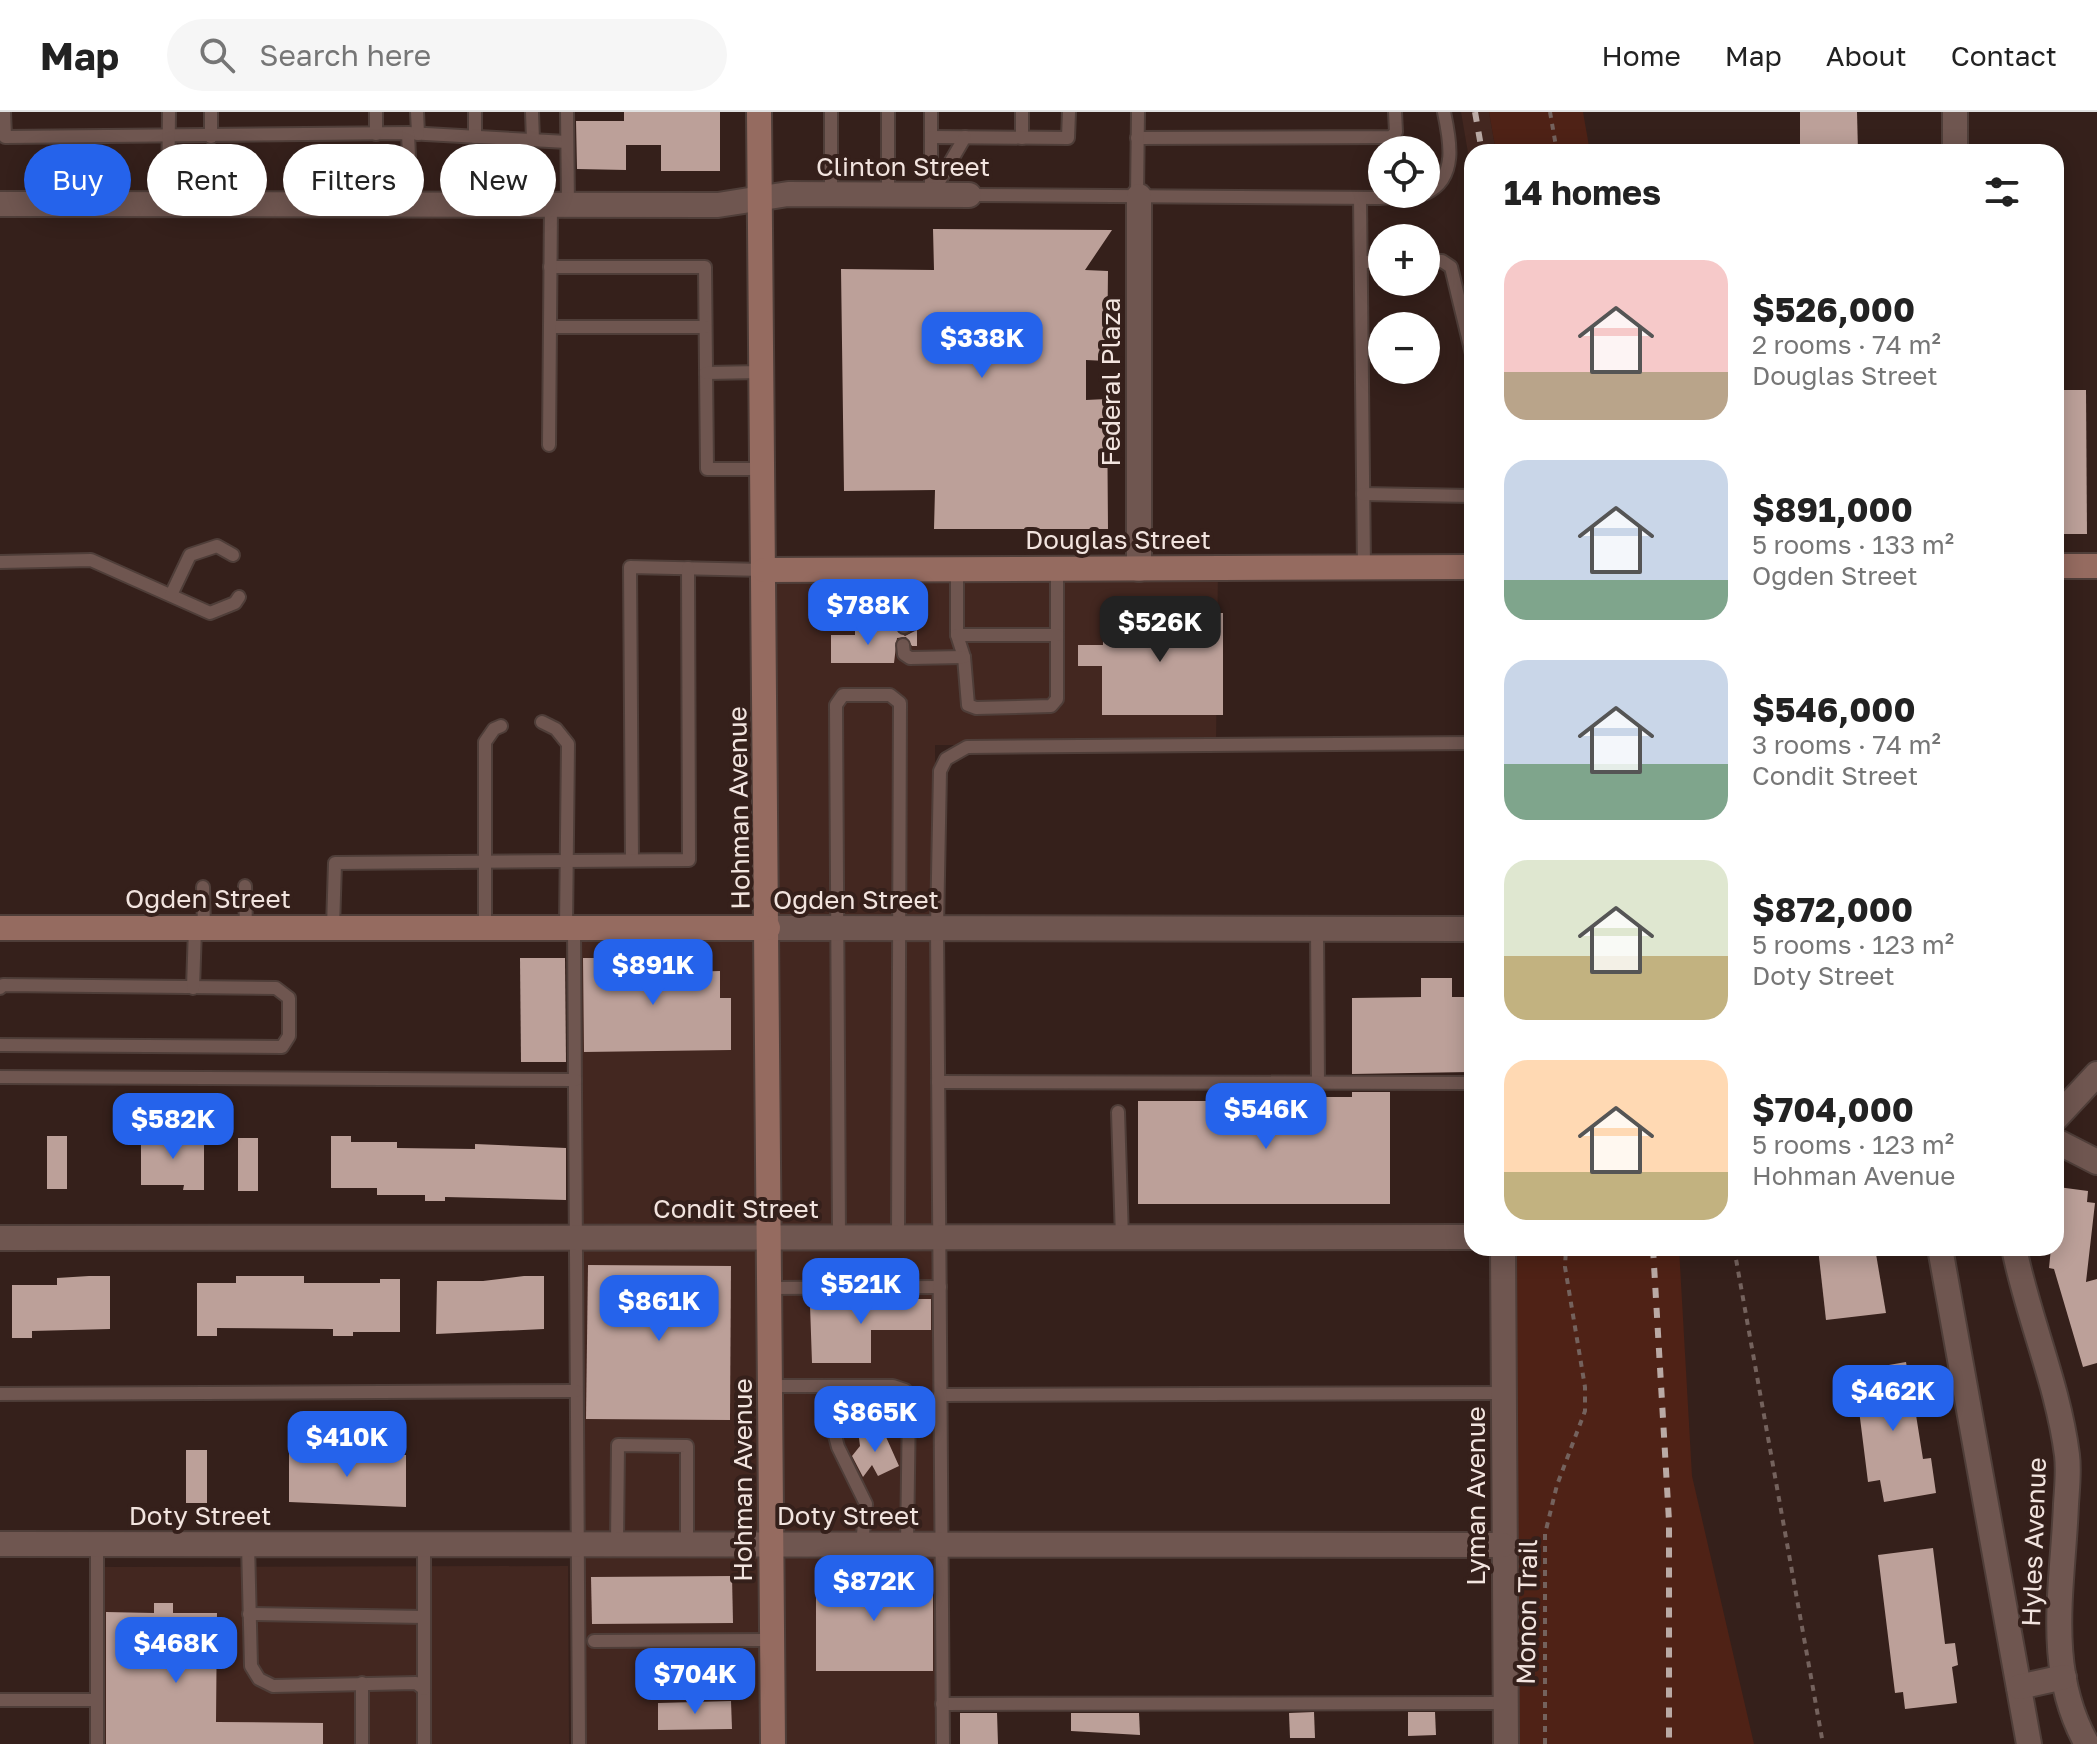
<!DOCTYPE html>
<html lang="en">
<head>
<meta charset="utf-8">
<style>
	body { margin:0; font-family:"Golos Text",sans-serif; background:#f6f6f6; color:#222; height:100vh; display:flex; flex-direction:column; font-size:30px; white-space:nowrap }
	* { box-sizing:border-box; margin:0 }
	p { font-size:26px; color:#767676 }
	.icon { flex:none; width:44px; height:44px; fill:none; stroke:currentColor; stroke-width:2; stroke-linecap:round; stroke-linejoin:round }
	.map { position:relative; flex:1; overflow:hidden }
	.drawer { position:absolute; left:1464px; top:32px; width:600px; height:1112px; display:flex; flex-direction:column; background:#fff; border-radius:24px; box-shadow:0 4px 20px #0003 }
	.drawer>* { flex:none }
	.banner { position:absolute; left:24px; top:32px; width:760px; height:72px; display:flex; gap:16px }
	.fabs { position:absolute; left:1368px; top:24px; display:grid; gap:16px }
	.fabs a { display:grid; place-items:center; width:72px; height:72px; border-radius:50%; background:#fff; box-shadow:0 4px 20px #0003; font-size:40px }
	.price { position:absolute; translate:-50% -68px; padding:0 18px; border-radius:16px; background:#2563eb; color:#fff; font-size:26px; line-height:52px; filter:drop-shadow(0 2px 4px #0008) }
	.price::after { content:''; position:absolute; left:50%; top:48px; width:24px; height:18px; margin-left:-12px; background:inherit; clip-path:polygon(0 0,100% 0,50% 100%) }
	.price.active { background:#222; color:#fff }
	ul { padding:0; list-style:none }
	li { display:flex; align-items:center; gap:24px; height:200px; padding:0 40px }
	li span { display:grid; place-items:center; flex:none; width:224px; height:160px; border-radius:24px; color:#555 }
	li>.icon { margin-inline-start:auto }
	span .icon { width:96px; height:96px; fill:#fffc; stroke-width:1 }
	li b { font-size:34px }
	h2 { display:flex; justify-content:space-between; align-items:center; height:96px; padding:0 40px; font-size:34px }
	.chip { padding:0 28px; border-radius:36px; background:#fff; box-shadow:0 4px 20px #0003; font-size:28px; line-height:72px }
	.chip.active { background:#2563eb; color:#fff }
	header { display:flex; align-items:center; gap:48px; box-sizing:border-box; height:112px; padding:0 40px; background:#fff; border-bottom:2px solid #e0e0e0 }
	header strong { font-size:38px }
	nav { display:flex; gap:44px; margin-inline-start:auto; font-size:28px }
	.search { width:560px; height:72px; background:#f6f6f6; display:flex; align-items:center; gap:20px; box-sizing:border-box; padding:0 28px; border-radius:44px; color:#767676; font-size:30px }
	.map>svg:first-child { display:block }
</style>
</head>
<body>
<header>
<strong>Map</strong>
<div class="search"><svg class="icon" aria-label="search" viewBox="0 0 24 24"><circle cx="10" cy="10" r="6"/><path d="M15 15l6 6"/></svg>Search here</div>
<nav><a>Home</a><a>Map</a><a>About</a><a>Contact</a></nav>
</header>
<div class="map">
<svg width="2097" height="1632" viewBox="0 0 2097 1632">
	<rect width="100%" height="100%" fill="#35201b"/>
	<g fill="#432720">
		<path d="M1461 0H1489L1496 40H1472V64Z"/>
		<path d="M1218 456 1216 633H935L942 1632H574V816H768L764 458Z"/>
		<path d="M568 1454 569 1632H93L92 1455Z"/>
	</g>
	<g fill="#4f2216">
		<path d="M1489 0H1583L1590 40H1496Z"/>
		<path d="M1504 1136H1679L1692 1364 1754 1632H1508Z"/>
	</g>
	<g fill="#bca099">
		<path d="M624 0H720V59H661V33H626V58L577 57 576 9H624Z"/>
		<path d="M1800 0H1857L1858 40H1800Z"/>
		<path d="M933 117 1112 118 1085 158 1108 159 1107 249 1086 248V288L1107 287 1108 417H934L935 378 844 379 841 157 934 158Z"/>
		<path d="M2056 278H2086L2087 422H2056Z"/>
		<path d="M1103 501H1223V603H1102V554H1078V533H1103Z"/>
		<path d="M855 518H896L905 524 917 518V534H912L906 525 897 526 894 551H831V523H855Z"/>
		<path d="M520 846H565L566 950H521Z"/>
		<path d="M583 846H646L647 851 685 850V860L720 859V886H731V938L584 940Z"/>
		<path d="M1421 866H1452V885H1469L1470 960 1352 962V886L1421 885Z"/>
		<path d="M1352 980H1390V1092H1138V989H1293V985H1352Z"/>
		<path d="M141 1020H161V1025H204V1078H183L184 1073H141Z"/>
		<rect x="47" y="1024" width="20" height="53"/>
		<path d="M331 1024H351V1030H397V1036L475 1037V1032L566 1036V1088L445 1085V1089H425V1083H377V1076H331Z"/>
		<rect x="238" y="1026" width="20" height="53"/>
		<path d="M2058 1075 2088 1079 2087 1090 2095 1091 2086 1170 2097 1167V1251L2083 1255 2054 1157 2049 1156 2051 1136H2056Z"/>
		<path d="M1818 1136H1875L1886 1201 1826 1208Z"/>
		<path d="M588 1153 731 1154 730 1308 586 1307Z"/>
		<path d="M89 1164H110V1217L32 1219V1226H12V1173H57V1166Z"/>
		<path d="M236 1164H304V1171H380V1167H400V1220H353V1224H333V1217L217 1216V1224H197V1171H236Z"/>
		<path d="M524 1164H544V1217L436 1222 437 1169H483Z"/>
		<path d="M817 1187H931V1218H871V1251H812L810 1193Z"/>
		<path d="M1906 1250 1909 1267 1919 1265 1921 1283 1913 1284 1923 1347 1931 1346 1936 1381 1884 1390 1880 1368 1868 1370 1857 1282 1864 1281 1860 1258Z"/>
		<path d="M882 1316 899 1354 878 1364 872 1353 863 1365 852 1344 860 1334 859 1326Z"/>
		<path d="M289 1337 310 1338V1342L406 1343V1395L289 1390Z"/>
		<rect x="186" y="1338" width="21" height="53"/>
		<path d="M1933 1436 1945 1532 1955 1531 1958 1553 1952 1555 1957 1591 1905 1597 1903 1580 1895 1581 1878 1443Z"/>
		<rect x="816" y="1463" width="117" height="96"/>
		<path d="M732 1464 733 1511 592 1512 591 1465Z"/>
		<path d="M154 1491H173V1501H217L216 1610 323 1611V1632H106V1500L154 1501Z"/>
		<path d="M731 1589 732 1617 658 1618V1591Z"/>
		<path d="M1314 1600 1315 1626H1290L1289 1601Z"/>
		<path d="M1408 1600H1435L1436 1623 1408 1624Z"/>
		<path d="M960 1601H997L998 1632H960Z"/>
		<path d="M1071 1601H1139L1140 1623 1071 1619Z"/>
	</g>
	<g fill="none" stroke-linecap="round" stroke-linejoin="round">
		<defs>
			<g id="lane">
				<path d="M4 0 5 25 408 21 567 30"/>
				<path d="M417 0 418 22"/>
				<path d="M475 0V25"/>
				<path d="M532 0 533 28"/>
				<path d="M567 0 568 93"/>
				<path d="M888 0V83"/>
				<path d="M931 0V83"/>
				<path d="M1022 0V26"/>
				<path d="M408 21 411 93"/>
				<path d="M376 22V0"/>
				<path d="M211 25V0"/>
				<path d="M931 25 1068 26 1069 0"/>
				<path d="M1137 26 1391 25 1396 20 1395 0"/>
				<path d="M933 80 965 25"/>
				<path d="M1426 81C1458 66 1450 28 1444 0"/>
				<path d="M831 82V0"/>
				<path d="M969 83 1379 86 1423 82"/>
				<path d="M1137 84 1138 0"/>
				<path d="M1360 86 1364 456"/>
				<path d="M168 91 169 0"/>
				<path d="M1426 149H1442L1451 155 1472 242"/>
				<path d="M1361 150H1382"/>
				<path d="M550 155H705L707 357H763"/>
				<path d="M550 215H705"/>
				<path d="M706 261 762 260"/>
				<path d="M549 333 551 93"/>
				<path d="M1363 382 1472 384"/>
				<path d="M0 450 91 448 210 501 235 491 239 485"/>
				<path d="M957 457V523L964 545 968 593 976 596 1051 594 1057 587V457"/>
				<path d="M171 483 190 443 217 434 233 443"/>
				<path d="M904 515V457"/>
				<path d="M957 523H1057"/>
				<path d="M903 533 904 542 910 546 964 545"/>
				<path d="M542 610 556 617 568 632 566 816"/>
				<path d="M632 748 630 455 764 458"/>
				<path d="M245 774 246 816"/>
				<path d="M203 775 204 816"/>
				<path d="M333 815 335 751 689 748 688 456"/>
				<path d="M485 815V630L494 617 501 614"/>
				<path d="M574 816 579 1632"/>
				<path d="M1317 816 1318 971"/>
				<path d="M0 876 3 873 276 876 289 886V924L282 935 0 933"/>
				<path d="M193 876 195 816"/>
				<path d="M0 965 575 968"/>
				<path d="M938 970 1472 971"/>
				<path d="M1118 1000 1122 1126"/>
				<path d="M839 1125 836 593 843 583H890L900 591 898 1126"/>
				<path d="M770 1176 940 1175"/>
				<path d="M770 1274H893L905 1278 909 1293 907 1432"/>
				<path d="M822 1274 838 1335 866 1392 862 1432"/>
				<path d="M0 1282 576 1279"/>
				<path d="M940 1283 1503 1281"/>
				<path d="M248 1432 251 1554 259 1567 273 1574 416 1571 424 1577V1632"/>
				<path d="M617 1432 618 1333 687 1334V1432"/>
				<path d="M249 1502 424 1505"/>
				<path d="M594 1529 772 1528"/>
				<path d="M424 1577V1432"/>
				<path d="M0 1588H97"/>
				<path d="M942 1592 1506 1591"/>
				<path d="M97 1632V1432"/>
				<path d="M362 1632V1571"/>
				<path d="M943 1632 937 816 940 659 946 647 967 635 1472 631"/>
			</g>
			<g id="street">
				<path d="M1955 40V0"/>
				<path d="M1139 84V457"/>
				<path d="M0 92 718 93 788 82 969 83"/>
				<path d="M768 816 1472 817"/>
				<path d="M2056 1006 2097 962"/>
				<path d="M2056 1029 2097 1050"/>
				<path d="M0 1126 1472 1125"/>
				<path d="M1503 1136 1506 1632"/>
				<path d="M1940 1136 2029 1632"/>
				<path d="M2014 1136C2028 1206 2058 1272 2067 1343 2069 1359 2067 1376 2066 1392 2063 1474 2044 1556 2087 1632"/>
				<path d="M0 1432 1503 1433"/>
				<path d="M2019 1575 2064 1565"/>
			</g>
			<g id="secondary">
				<path d="M759 0 773 1632"/>
				<path d="M2056 454H2097"/>
				<path d="M764 458 1472 455"/>
				<path d="M0 816H768"/>
			</g>
		</defs>
		<use href="#lane" stroke="#4f3e39" stroke-width="16"/>
		<use href="#street" stroke="#4f3e39" stroke-width="28"/>
		<use href="#secondary" stroke="#4f3e39" stroke-width="28"/>
		<g stroke="#74625d" stroke-width="4" stroke-dasharray="6 6" stroke-linecap="butt">
			<path d="M1550 0 1557 40"/>
			<path d="M1734 1136 1823 1632"/>
			<path d="M1545 1632V1422L1557 1373 1585 1299V1275L1565 1155 1566 1136"/>
		</g>
		<use href="#lane" stroke="#6f5650" stroke-width="12"/>
		<use href="#street" stroke="#6f5650" stroke-width="24"/>
		<use href="#secondary" stroke="#956b60" stroke-width="24"/>
		<g stroke="#baaaa5" stroke-width="6" stroke-dasharray="10 10" stroke-linecap="butt">
			<path d="M1475 0 1482 40"/>
			<path d="M1653 1136 1669 1409V1632"/>
		</g>
	</g>
	<g text-anchor="middle" stroke-width="8" stroke-linejoin="round" paint-order="stroke">
		<g font-size="26" fill="#f2e4df" stroke="#35201b">
			<text x="903" y="64">Clinton Street</text>
			<text transform="translate(1111 270) rotate(-90)" y="9">Federal Plaza</text>
			<text x="1118" y="437">Douglas Street</text>
			<text transform="translate(739 696) rotate(-91)" y="9">Hohman Avenue</text>
			<text x="208" y="796">Ogden Street</text>
			<text x="856" y="797">Ogden Street</text>
			<text x="736" y="1106">Condit Street</text>
			<text transform="translate(743 1368) rotate(-90)" y="9">Hohman Avenue</text>
			<text transform="translate(1476 1384) rotate(-90)" y="9">Lyman Avenue</text>
			<text x="200" y="1413">Doty Street</text>
			<text x="848" y="1413">Doty Street</text>
			<text transform="translate(2034 1430) rotate(-88)" y="9">Hyles Avenue</text>
			<text transform="translate(1527 1500) rotate(-89)" y="9">Monon Trail</text>
		</g>
	</g>
</svg>
<div class="fabs">
<a><svg class="icon" aria-label="locate" viewBox="0 0 24 24"><circle cx="12" cy="12" r="6"/><path d="M12 2v4M12 18v4M2 12h4M18 12h4"/></svg></a>
<a>+</a>
<a>−</a>
</div>
<b class="price" style="left:982px;top:268px">$338K</b>
<b class="price" style="left:868px;top:535px">$788K</b>
<b class="price active" style="left:1160px;top:552px">$526K</b>
<b class="price" style="left:653px;top:895px">$891K</b>
<b class="price" style="left:1266px;top:1039px">$546K</b>
<b class="price" style="left:173px;top:1049px">$582K</b>
<b class="price" style="left:861px;top:1214px">$521K</b>
<b class="price" style="left:659px;top:1231px">$861K</b>
<b class="price" style="left:1893px;top:1321px">$462K</b>
<b class="price" style="left:875px;top:1342px">$865K</b>
<b class="price" style="left:347px;top:1367px">$410K</b>
<b class="price" style="left:874px;top:1511px">$872K</b>
<b class="price" style="left:176px;top:1573px">$468K</b>
<b class="price" style="left:695px;top:1604px">$704K</b>
<div class="banner">
<a class="chip active">Buy</a>
<a class="chip">Rent</a>
<a class="chip">Filters</a>
<a class="chip">New</a>
</div>
<section class="drawer">
<h2>14 homes<svg class="icon" aria-label="filters" viewBox="0 0 24 24"><path d="M4 7h16M4 17h16"/><circle cx="9" cy="7" r="2"/><circle cx="15" cy="17" r="2"/></svg></h2>
<ul>
<li><span style="background:linear-gradient(#f6c9c9 70%,#b9a48a 0)"><svg class="icon" aria-label="home" viewBox="0 0 24 24"><path d="M3 11l9-7 9 7M6 9v11h12V9"/></svg></span><div><b>$526,000</b><p>2 rooms · 74 m²</p><p>Douglas Street</p></div></li>
<li><span style="background:linear-gradient(#c9d6e8 75%,#7fa58c 0)"><svg class="icon" aria-label="home" viewBox="0 0 24 24"><path d="M3 11l9-7 9 7M6 9v11h12V9"/></svg></span><div><b>$891,000</b><p>5 rooms · 133 m²</p><p>Ogden Street</p></div></li>
<li><span style="background:linear-gradient(#c9d6e8 65%,#7fa58c 0)"><svg class="icon" aria-label="home" viewBox="0 0 24 24"><path d="M3 11l9-7 9 7M6 9v11h12V9"/></svg></span><div><b>$546,000</b><p>3 rooms · 74 m²</p><p>Condit Street</p></div></li>
<li><span style="background:linear-gradient(#dfe7d0 60%,#c2b280 0)"><svg class="icon" aria-label="home" viewBox="0 0 24 24"><path d="M3 11l9-7 9 7M6 9v11h12V9"/></svg></span><div><b>$872,000</b><p>5 rooms · 123 m²</p><p>Doty Street</p></div></li>
<li><span style="background:linear-gradient(#ffd9b3 70%,#c2b280 0)"><svg class="icon" aria-label="home" viewBox="0 0 24 24"><path d="M3 11l9-7 9 7M6 9v11h12V9"/></svg></span><div><b>$704,000</b><p>5 rooms · 123 m²</p><p>Hohman Avenue</p></div></li>
</ul>
</section>
</div>
</body>
</html>
